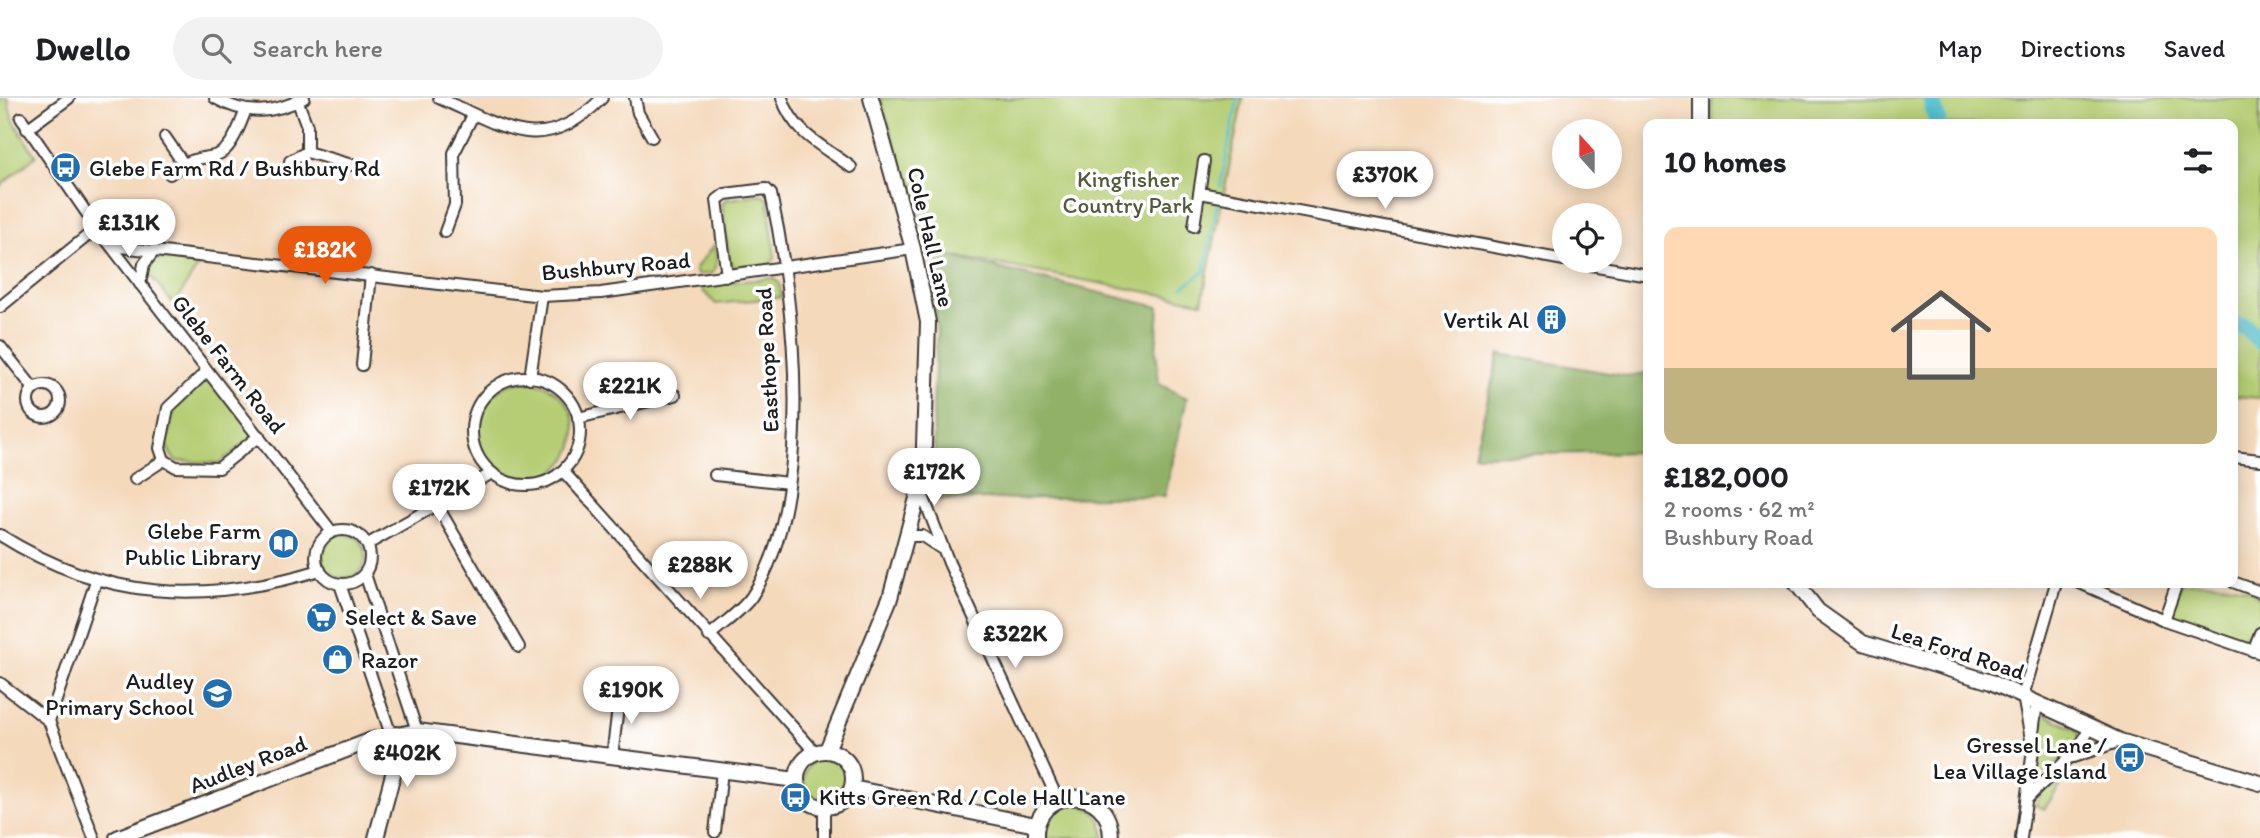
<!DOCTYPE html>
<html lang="en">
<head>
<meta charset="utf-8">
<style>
	body { margin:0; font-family:Itim,sans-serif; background:#f2f2f2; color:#202124; height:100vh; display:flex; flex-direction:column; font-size:26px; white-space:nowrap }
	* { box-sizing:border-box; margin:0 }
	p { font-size:23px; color:#757577 }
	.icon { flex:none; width:38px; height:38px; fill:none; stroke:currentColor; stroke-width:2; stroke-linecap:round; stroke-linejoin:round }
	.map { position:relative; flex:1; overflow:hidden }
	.drawer { position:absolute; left:1643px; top:21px; width:595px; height:469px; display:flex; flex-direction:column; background:#fff; border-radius:14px; box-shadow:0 4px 18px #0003 }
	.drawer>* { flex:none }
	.needle { width:46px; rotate:339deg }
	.tools { position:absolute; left:1552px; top:21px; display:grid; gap:14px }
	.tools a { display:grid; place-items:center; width:70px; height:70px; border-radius:50%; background:#fff; box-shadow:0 4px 18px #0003; font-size:35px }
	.price { position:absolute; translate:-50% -60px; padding:0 16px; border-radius:24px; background:#fff; color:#222; font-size:23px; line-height:46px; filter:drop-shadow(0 2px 4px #0008) }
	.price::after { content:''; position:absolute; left:50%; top:42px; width:21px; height:16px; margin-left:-10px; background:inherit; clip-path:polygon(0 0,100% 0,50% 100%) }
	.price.current { background:#ea580c; color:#fff }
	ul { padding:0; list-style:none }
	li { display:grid; align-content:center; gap:14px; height:371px; padding:0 21px }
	li span { display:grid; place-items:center; height:217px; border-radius:14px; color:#555 }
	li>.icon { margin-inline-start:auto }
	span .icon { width:126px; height:126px; fill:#fffc; stroke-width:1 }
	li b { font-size:30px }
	h2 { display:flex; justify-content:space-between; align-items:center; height:84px; padding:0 21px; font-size:30px }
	header { display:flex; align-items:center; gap:42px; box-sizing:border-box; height:98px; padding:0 35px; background:#fff; border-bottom:2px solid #e0e0e0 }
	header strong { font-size:33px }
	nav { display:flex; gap:38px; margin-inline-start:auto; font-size:24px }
	.search { width:490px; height:63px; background:#f2f2f2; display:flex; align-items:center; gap:18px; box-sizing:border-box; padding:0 24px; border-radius:38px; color:#757577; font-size:26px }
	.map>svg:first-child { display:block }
</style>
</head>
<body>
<header>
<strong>Dwello</strong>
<div class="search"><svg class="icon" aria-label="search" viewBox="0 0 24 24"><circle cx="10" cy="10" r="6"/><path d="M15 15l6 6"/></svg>Search here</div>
<nav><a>Map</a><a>Directions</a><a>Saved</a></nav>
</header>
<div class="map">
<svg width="2260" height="740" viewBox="0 0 2260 740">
	<rect width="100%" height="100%" fill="#fff"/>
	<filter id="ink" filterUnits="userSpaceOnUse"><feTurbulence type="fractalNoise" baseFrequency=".0143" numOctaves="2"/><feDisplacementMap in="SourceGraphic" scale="14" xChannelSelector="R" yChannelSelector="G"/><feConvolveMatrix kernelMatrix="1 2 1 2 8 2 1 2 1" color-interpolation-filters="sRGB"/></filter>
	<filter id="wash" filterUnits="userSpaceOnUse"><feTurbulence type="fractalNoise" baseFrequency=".00686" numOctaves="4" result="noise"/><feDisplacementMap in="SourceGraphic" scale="28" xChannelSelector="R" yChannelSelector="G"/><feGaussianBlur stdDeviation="1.57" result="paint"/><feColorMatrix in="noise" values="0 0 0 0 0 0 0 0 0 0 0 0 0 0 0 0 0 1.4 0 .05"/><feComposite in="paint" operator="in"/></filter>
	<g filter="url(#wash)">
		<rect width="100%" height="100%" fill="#f4d9bb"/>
		<g fill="#b5ce74" stroke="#687548" stroke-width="2">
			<path d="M0 0H8C9 21 24 40 36 58L0 88Z"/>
			<path d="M880 0H1243L1202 204 931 154Z"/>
			<path d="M1712 0H2260V300L2233 298V26H1713Z"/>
			<path d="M760 96 768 100 775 160 769 168 737 172 729 160 722 107 725 102Z"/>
			<path d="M714 147 717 163 713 175 697 177 695 171Z"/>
			<path d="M160 161 201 163 174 207 150 177 152 165Z"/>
			<path d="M773 180 779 185 782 199 716 206 703 193V187Z"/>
			<path d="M209 279 255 337 219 365 175 363 166 348 174 312Z"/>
			<circle cx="526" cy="333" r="49"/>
			<circle cx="344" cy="458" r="22"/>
			<path d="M2181 485C2206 485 2240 481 2260 500V523L2256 533 2241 540 2176 518 2172 512Z"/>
			<path d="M2042 615 2077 632 2081 642 2075 651 2038 679 2035 629Z"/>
			<circle cx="825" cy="681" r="21"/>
			<path d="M2057 677 2063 684 2044 711 2035 707 2043 692Z"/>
			<path d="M1072 706C1094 708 1103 718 1104 740H1046C1044 721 1055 711 1072 706Z"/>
		</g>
		<g fill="#90b166" stroke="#566641" stroke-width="2">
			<path d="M931 154 1159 209 1156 252 1159 286 1187 300 1165 398 936 402 933 308 937 234Z"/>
			<path d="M1499 256 1626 278 1648 275V354L1474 357Z"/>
		</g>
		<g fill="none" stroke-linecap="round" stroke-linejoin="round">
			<g stroke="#4fbcc9" stroke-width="2.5">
				<path d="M1220 89 1238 0"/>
				<path d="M1183 189 1204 174 1217 107"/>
			</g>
			<g stroke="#4fbcc9" stroke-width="18">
				<path d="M1931 0 1938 26"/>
				<path d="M2233 227 2245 228 2260 243"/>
			</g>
		</g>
	</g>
	<g filter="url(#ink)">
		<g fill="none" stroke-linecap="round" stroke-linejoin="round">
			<defs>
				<g id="minor">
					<path d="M215 0C246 18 273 16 304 0"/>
					<path d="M439 0C502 28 543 61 602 0"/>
					<path d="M635 0 638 15 652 39"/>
					<path d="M782 0C794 36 823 48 851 69"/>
					<path d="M298 4 307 28V54L352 67"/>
					<path d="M21 20 97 130 332 434"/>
					<path d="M27 31 69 0"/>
					<path d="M165 39 183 65"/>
					<path d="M290 63 307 54"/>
					<path d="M170 76C210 42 220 83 245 14"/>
					<path d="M1200 95 1564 162"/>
					<path d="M1194 128 1204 63"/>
					<path d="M445 134 455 107 454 55 473 17"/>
					<path d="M112 148 542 198 601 195 913 151"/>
					<path d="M1569 163 1648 177"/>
					<path d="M140 186 144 166 155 152"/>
					<path d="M0 209 97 130"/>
					<path d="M0 248 34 291"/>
					<path d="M362 267 371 177"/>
					<path d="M207 273 168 310 160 350 164 362 176 369 219 370 259 338"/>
					<circle cx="526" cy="333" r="54"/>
					<path d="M530 280 542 198"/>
					<circle cx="44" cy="303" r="16"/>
					<path d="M578 320 675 297"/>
					<path d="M2233 359 2260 362"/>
					<path d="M563 373 815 654"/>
					<path d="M715 377 789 385"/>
					<path d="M135 381 164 362"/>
					<path d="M921 393 949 465 1058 702"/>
					<path d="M438 409 519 549"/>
					<circle cx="343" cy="459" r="27"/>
					<path d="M0 437C105 503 204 507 320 472"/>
					<path d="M909 438H922L942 451"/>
					<path d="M368 446 492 375"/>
					<path d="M365 476 417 633"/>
					<path d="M2233 484 2260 494"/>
					<path d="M2080 485 2164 522 2260 555"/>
					<path d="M340 486 391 637"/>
					<path d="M2164 522 2177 485"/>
					<path d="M709 538C723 525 742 513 752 498 816 401 795 204 771 96L766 91 725 96 717 102 727 178"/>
					<path d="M2253 553 2260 535"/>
					<path d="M0 585 49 623"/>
					<path d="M2033 635 2037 604"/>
					<path d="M612 659 620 593"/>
					<path d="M2073 659 2120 643"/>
					<path d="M2028 700C2043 682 2087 649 2088 630"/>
					<path d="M715 734 722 673"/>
					<path d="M94 740 49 623 96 483"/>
					<path d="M824 740V709"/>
					<path d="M2021 740 2033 652 2023 598 2056 485"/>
				</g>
				<g id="tertiary">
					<path d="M1701 0V26"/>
					<path d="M1796 485 1818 513 1863 545 1991 584 2120 643 2260 685"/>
					<path d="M827 652 890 500 923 378 928 224 913 151 871 0"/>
					<circle cx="825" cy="681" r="28"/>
					<path d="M852 690 1036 727"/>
					<path d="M117 740 372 642 417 633 796 682"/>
					<path d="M376 740 396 665V636"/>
					<path d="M1036 740C1033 689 1111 683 1111 740"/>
				</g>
			</defs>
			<use href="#minor" stroke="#3c3834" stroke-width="14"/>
			<use href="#tertiary" stroke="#3c3834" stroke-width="18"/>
			<use href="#minor" stroke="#fff" stroke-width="10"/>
			<use href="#tertiary" stroke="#fff" stroke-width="14"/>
		</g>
	</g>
	<defs>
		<symbol id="bus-disc" viewBox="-11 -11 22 22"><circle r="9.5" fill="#1f6fb2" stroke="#fff"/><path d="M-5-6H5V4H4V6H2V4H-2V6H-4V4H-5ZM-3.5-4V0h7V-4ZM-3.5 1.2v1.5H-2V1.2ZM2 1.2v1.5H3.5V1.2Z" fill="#fff"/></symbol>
		<symbol id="building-disc" viewBox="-11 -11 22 22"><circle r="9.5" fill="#1f6fb2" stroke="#fff"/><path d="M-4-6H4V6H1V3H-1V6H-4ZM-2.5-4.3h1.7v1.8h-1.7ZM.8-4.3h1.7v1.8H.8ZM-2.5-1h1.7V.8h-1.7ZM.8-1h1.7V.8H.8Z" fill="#fff"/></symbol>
		<symbol id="library-disc" viewBox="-11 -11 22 22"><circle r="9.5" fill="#1f6fb2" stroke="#fff"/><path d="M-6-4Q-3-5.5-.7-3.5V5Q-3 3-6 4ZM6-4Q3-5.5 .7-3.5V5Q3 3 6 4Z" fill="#fff"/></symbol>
		<symbol id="supermarket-disc" viewBox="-11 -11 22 22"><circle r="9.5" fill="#1f6fb2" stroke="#fff"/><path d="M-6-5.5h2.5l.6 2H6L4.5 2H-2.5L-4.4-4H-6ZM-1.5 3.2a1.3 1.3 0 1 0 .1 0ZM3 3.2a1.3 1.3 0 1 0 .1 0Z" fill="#fff"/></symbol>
		<symbol id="shop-disc" viewBox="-11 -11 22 22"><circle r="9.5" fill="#1f6fb2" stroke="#fff"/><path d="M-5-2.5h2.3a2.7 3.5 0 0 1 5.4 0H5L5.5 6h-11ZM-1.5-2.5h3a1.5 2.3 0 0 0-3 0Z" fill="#fff"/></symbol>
		<symbol id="school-disc" viewBox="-11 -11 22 22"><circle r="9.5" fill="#1f6fb2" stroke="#fff"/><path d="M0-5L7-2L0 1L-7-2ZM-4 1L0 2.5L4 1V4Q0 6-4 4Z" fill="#fff"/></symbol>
	</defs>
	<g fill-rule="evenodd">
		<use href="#bus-disc" x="48" y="52" width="35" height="35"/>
		<use href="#building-disc" x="1534" y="204" width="35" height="35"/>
		<use href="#library-disc" x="266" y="428" width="35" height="35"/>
		<use href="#supermarket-disc" x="304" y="502" width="35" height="35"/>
		<use href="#shop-disc" x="320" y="544" width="35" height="35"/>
		<use href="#school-disc" x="200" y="578" width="35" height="35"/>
		<use href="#bus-disc" x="2112" y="642" width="35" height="35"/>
		<use href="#bus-disc" x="778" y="682" width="35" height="35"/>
	</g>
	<g text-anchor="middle" stroke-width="7" stroke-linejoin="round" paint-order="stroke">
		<g font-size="23" fill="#1c1c1c" stroke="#fff" text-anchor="start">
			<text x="89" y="78">Glebe Farm Rd / Bushbury Rd</text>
			<text x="1529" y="230" text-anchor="end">Vertik Al</text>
			<text x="261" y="441" text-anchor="end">Glebe Farm<tspan x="261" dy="26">Public Library</tspan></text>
			<text x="345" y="527">Select &amp; Save</text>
			<text x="361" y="570">Razor</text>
			<text x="194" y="591" text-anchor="end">Audley<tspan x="194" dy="26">Primary School</tspan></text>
			<text x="2107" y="655" text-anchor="end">Gressel Lane /<tspan x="2107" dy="26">Lea Village Island</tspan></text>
			<text x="819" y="707">Kitts Green Rd / Cole Hall Lane</text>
		</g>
		<g font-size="23" fill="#525a3b" stroke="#fff">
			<text x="1128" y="89">Kingfisher<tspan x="1128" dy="26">Country Park</tspan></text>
		</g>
		<g font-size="23" fill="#1c1c1c" stroke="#fff">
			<text transform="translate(931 139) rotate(77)" y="8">Cole Hall Lane</text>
			<text transform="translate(616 168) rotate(-5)" y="8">Bushbury Road</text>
			<text transform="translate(767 262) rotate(-93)" y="8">Easthope Road</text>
			<text transform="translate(229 266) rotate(52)" y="8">Glebe Farm Road</text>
			<text transform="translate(1958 553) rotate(18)" y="8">Lea Ford Road</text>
			<text transform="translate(248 666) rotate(-21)" y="8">Audley Road</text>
		</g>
	</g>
</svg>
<div class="tools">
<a><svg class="needle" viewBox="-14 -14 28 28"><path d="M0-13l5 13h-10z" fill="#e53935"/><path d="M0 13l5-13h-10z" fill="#757577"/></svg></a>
<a><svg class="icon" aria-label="locate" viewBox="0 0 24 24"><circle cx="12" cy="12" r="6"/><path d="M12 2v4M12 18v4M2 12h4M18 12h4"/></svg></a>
</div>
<b class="price" style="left:1385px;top:113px">£370K</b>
<b class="price" style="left:129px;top:161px">£131K</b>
<b class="price current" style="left:325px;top:188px">£182K</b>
<b class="price" style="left:630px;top:324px">£221K</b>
<b class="price" style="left:934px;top:410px">£172K</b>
<b class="price" style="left:439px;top:426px">£172K</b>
<b class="price" style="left:700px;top:503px">£288K</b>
<b class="price" style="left:1015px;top:572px">£322K</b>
<b class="price" style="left:631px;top:628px">£190K</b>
<b class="price" style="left:407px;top:691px">£402K</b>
<section class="drawer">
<h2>10 homes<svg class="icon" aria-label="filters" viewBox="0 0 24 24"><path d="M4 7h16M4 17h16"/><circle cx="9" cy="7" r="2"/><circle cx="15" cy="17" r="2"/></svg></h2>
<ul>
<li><span style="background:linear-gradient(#ffd9b3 65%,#c2b280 0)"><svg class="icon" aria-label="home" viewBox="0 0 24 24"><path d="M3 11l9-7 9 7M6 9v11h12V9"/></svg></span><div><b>£182,000</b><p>2 rooms · 62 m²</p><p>Bushbury Road</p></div></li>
</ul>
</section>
</div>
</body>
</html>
